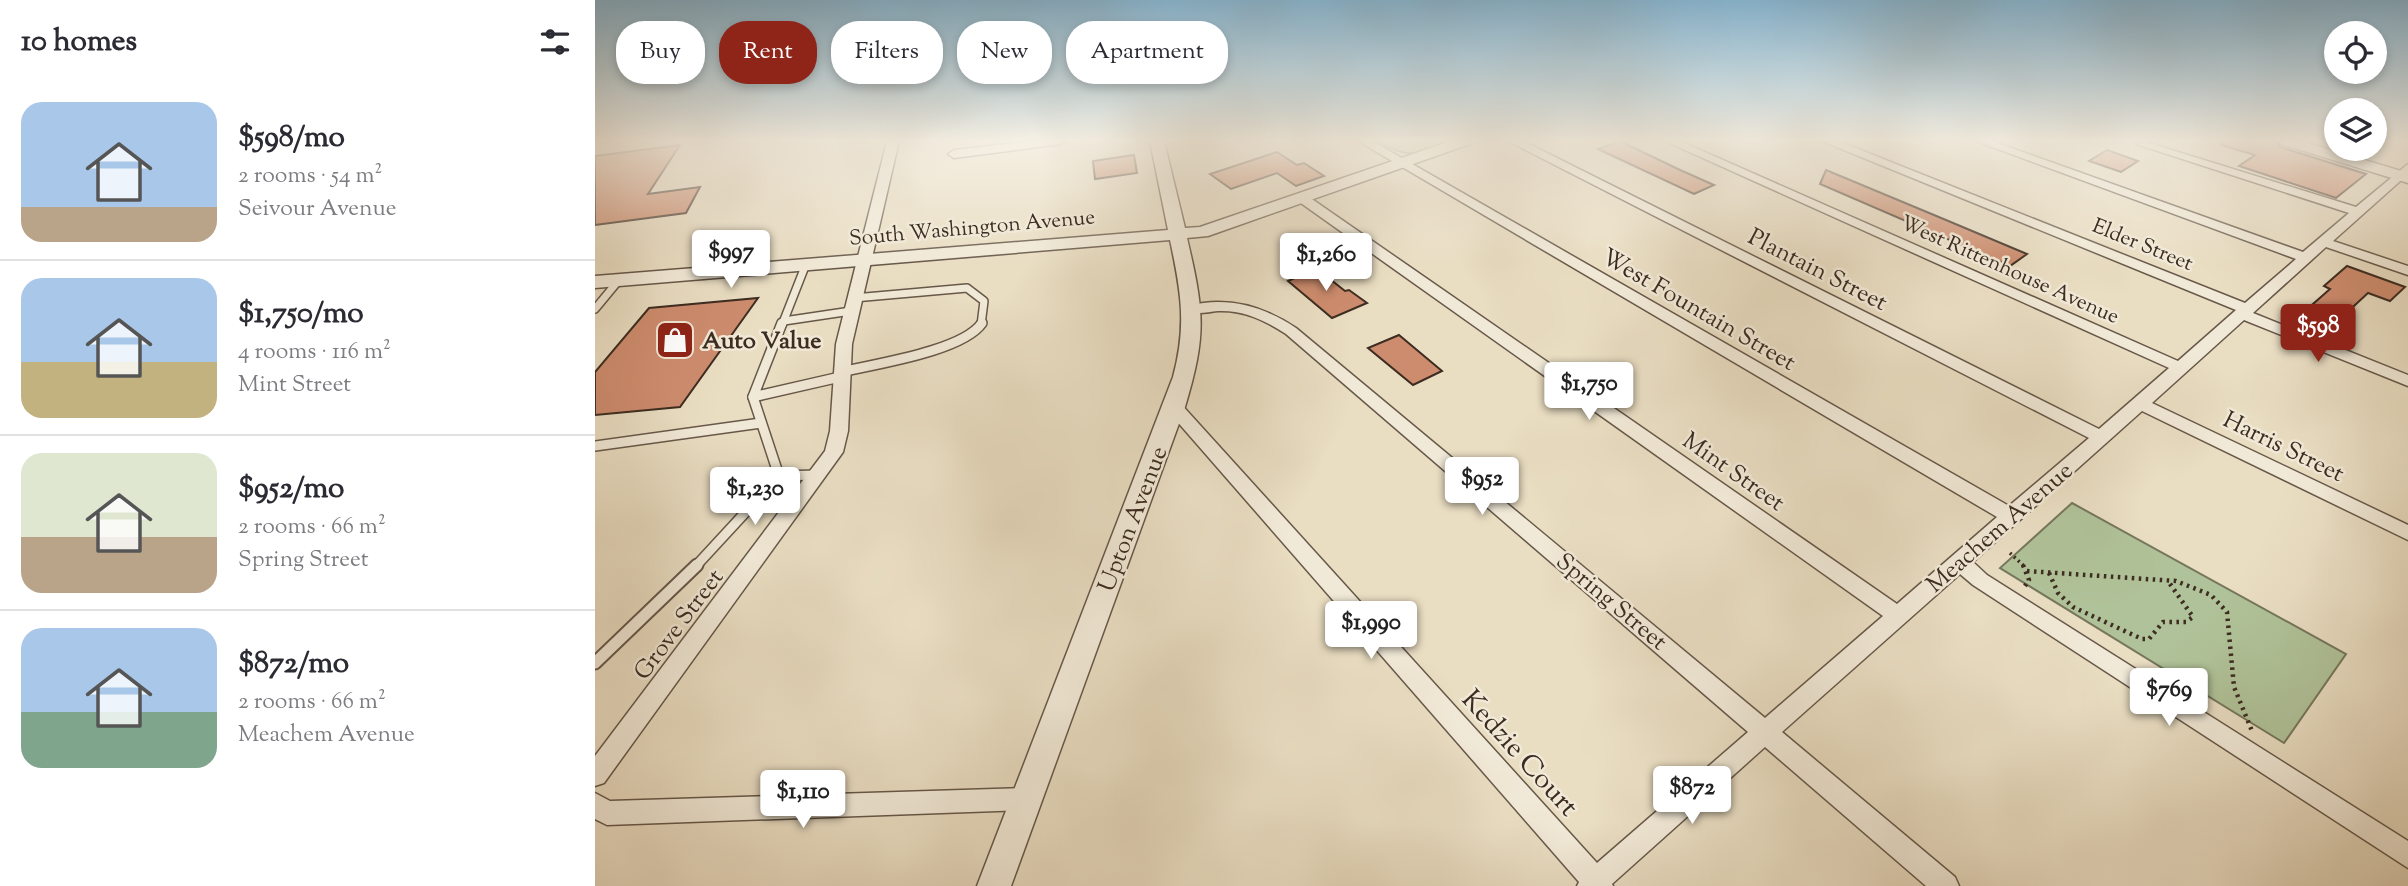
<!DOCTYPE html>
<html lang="en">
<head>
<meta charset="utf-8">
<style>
	body { margin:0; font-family:"Sorts Mill Goudy",serif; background:#f7f7f7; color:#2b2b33; height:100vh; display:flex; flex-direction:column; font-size:26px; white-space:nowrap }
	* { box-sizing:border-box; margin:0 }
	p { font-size:23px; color:#7c7c81 }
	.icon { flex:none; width:38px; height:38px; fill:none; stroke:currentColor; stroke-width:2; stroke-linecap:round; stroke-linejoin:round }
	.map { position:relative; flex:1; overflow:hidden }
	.sheet { display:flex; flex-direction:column; background:#fff; width:595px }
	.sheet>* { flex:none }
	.top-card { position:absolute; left:21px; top:21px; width:665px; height:63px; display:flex; gap:14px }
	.fabs { position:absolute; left:1729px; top:21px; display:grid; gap:14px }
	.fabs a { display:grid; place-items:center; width:63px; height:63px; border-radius:50%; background:#fff; box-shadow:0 4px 10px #0003; font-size:35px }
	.price { position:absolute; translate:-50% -60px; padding:0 16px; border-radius:7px; background:#fff; color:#222; font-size:23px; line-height:46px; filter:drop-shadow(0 2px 4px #0008) }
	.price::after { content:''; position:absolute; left:50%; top:42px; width:21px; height:16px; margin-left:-10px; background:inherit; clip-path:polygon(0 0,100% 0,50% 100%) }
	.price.selected { background:#8f2418; color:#fff }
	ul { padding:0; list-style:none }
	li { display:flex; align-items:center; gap:21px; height:175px; padding:0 21px }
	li+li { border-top:2px solid #e1e1e2 }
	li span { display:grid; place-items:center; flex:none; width:196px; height:140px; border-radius:21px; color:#555 }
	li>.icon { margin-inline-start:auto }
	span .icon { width:84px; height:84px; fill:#fffc; stroke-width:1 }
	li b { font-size:30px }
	h2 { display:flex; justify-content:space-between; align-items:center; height:84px; padding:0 21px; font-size:30px }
	.tag { padding:0 24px; border-radius:28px; background:#fff; box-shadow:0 4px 10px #0003; font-size:24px; line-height:63px }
	.tag.selected { background:#8f2418; color:#fff }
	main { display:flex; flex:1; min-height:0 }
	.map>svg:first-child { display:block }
</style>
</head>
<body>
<main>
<section class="sheet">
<h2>10 homes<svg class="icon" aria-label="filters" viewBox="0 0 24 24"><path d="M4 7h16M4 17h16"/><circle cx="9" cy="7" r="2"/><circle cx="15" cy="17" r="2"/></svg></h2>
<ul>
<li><span style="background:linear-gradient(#a9c7e8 75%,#b9a48a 0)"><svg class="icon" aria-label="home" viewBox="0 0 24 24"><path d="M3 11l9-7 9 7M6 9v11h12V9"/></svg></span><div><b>$598/mo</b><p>2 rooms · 54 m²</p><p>Seivour Avenue</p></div></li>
<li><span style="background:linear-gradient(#a9c7e8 60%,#c2b280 0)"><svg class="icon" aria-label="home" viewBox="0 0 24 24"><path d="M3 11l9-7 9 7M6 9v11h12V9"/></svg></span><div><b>$1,750/mo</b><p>4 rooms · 116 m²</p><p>Mint Street</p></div></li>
<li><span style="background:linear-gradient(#dfe7d0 60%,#b9a48a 0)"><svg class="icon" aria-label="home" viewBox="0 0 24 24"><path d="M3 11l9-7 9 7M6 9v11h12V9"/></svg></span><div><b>$952/mo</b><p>2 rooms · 66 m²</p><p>Spring Street</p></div></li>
<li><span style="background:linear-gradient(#a9c7e8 60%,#7fa58c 0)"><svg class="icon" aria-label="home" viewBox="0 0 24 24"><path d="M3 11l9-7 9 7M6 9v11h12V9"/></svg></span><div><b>$872/mo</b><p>2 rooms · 66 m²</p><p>Meachem Avenue</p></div></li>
</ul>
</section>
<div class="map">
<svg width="1813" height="886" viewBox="0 0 1813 886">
	<rect width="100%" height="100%" fill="#e9ddc2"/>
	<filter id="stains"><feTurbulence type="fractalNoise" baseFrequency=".00286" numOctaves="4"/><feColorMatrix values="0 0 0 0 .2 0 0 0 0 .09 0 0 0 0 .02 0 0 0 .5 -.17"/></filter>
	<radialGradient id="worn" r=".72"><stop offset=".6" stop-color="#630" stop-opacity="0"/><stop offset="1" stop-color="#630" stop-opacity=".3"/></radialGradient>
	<g fill="#b0c299" stroke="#76775d" stroke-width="2">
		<path d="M782 141H855C820 153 816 161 782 141Z"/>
		<path d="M1477 503 1751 654 1689 743 1405 568Z"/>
	</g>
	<g fill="#cd8c6e" stroke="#3c2c21" stroke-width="2">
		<path d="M1025 141 1083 169 1119 185 1099 194 1003 149Z"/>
		<path d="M1626 141H1681L1685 147 1771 174 1741 198 1644 166 1660 155 1626 145Z"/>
		<path d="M85 145 53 194 105 187 91 213 0 225V156Z"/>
		<path d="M1512 150 1543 161 1526 172 1494 161Z"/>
		<path d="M682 152 702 165 709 163 729 176 701 186 682 173 636 189 615 174Z"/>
		<path d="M539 155 542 173 500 179 498 161Z"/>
		<path d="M1231 170 1351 220 1432 254 1415 266 1225 184Z"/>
		<path d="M1752 266 1810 287 1795 301 1773 293 1732 331 1701 319 1735 289 1729 286Z"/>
		<path d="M721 268 750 291 754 290 772 303 737 318 693 281Z"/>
		<path d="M163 298 85 407 0 415V372L54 308Z"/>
		<path d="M804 335 847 371 818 385 773 348Z"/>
	</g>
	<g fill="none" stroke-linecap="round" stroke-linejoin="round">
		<defs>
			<g id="service-far2">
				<path d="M259 298 372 288 389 301 386 325"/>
				<path d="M0 309 24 280"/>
				<path d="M189 321 256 311"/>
				<path d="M187 325 211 264"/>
			</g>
			<g id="service-far1">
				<path d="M187 323 158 397 245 377"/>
				<path d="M246 372C280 364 368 351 387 323"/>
				<path d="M158 397 184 476 222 475"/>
				<path d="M0 446 166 423"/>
				<path d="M100 567 184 476"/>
			</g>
			<path id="service" d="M0 663 102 565"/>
			<g id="minor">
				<path d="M292 141H304L257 344 253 431 248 452 9 783 0 786V756L230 451 235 431 241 344Z"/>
				<path d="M439 141H472L466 144 359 158 353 154 359 150Z"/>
				<path d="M763 141H777L1414 506 1494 438 913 141H928L1504 429 1574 368 1070 141H1085L1583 361 1641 310 1227 141H1243L1650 303 1701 259 1381 141H1397L1708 252 1754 213 1541 144 1551 142 1761 207 1813 164V174L1738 241 1813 266V275L1731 247 1658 313 1813 375V386L1649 320 1557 403 1813 525V540L1547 411 1378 562 1392 575 1813 841V868L1378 585 1365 574 1187 732 1360 877 1364 886H1331L1170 747 1017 884 1018 886H982L984 882 573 411 571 407 573 403H585L1002 863 1153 732 691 334C669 320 649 310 623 311 612 312 599 316 591 309L593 306C632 296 668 306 701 328L1170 718 1288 616 703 201V195H711L1302 604 1402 517Z"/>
				<path d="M430 788 439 791 442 799 439 807 430 810 12 825 0 819V793L15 801Z"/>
			</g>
			<g id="tertiary">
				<path d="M555 141H569L590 228 605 227 856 141H877L875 144 613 236 592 238C609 311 612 334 590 407L416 886H382L578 377C592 326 586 291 575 240L0 288V276L573 230Z"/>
				<path d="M1684 141H1706L1813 173V183L1686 144Z"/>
			</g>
		</defs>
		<use href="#service-far2" stroke="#675849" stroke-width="10"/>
		<use href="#service-far1" stroke="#675849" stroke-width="12"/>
		<use href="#service" stroke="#675849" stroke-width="15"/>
		<use href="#minor" stroke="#675849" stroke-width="3"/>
		<use href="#tertiary" stroke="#675849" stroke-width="3"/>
		<path stroke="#3c2c21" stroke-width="3.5" stroke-dasharray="2 3.5" stroke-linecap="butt" d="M1415 553 1430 567"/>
		<g stroke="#3c2c21" stroke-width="4.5" stroke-dasharray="2.5 4.5" stroke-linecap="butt">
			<path d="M1428 565 1434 580 1430 586"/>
			<path d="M1432 571 1581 581 1616 595 1632 612 1639 687 1657 731"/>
			<path d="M1454 573 1463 593 1478 607 1547 639H1554L1568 622H1591L1598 617 1573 581"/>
		</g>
		<use href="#service-far2" stroke="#f1e9d7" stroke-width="7"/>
		<use href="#service-far1" stroke="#f1e9d7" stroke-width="9"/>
		<use href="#service" stroke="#f1e9d7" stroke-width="11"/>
		<use href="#minor" fill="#f1e9d7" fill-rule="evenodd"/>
		<use href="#tertiary" fill="#f1e9d7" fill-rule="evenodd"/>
	</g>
	<linearGradient id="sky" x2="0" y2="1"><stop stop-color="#87b7d4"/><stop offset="0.53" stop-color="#f5f0e4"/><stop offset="1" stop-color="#f5f0e4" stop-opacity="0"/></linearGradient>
	<rect width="1813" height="265" fill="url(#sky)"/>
	<defs>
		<symbol id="shop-square" viewBox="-11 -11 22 22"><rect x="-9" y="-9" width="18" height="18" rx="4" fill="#8f2418" stroke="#f1e9d7"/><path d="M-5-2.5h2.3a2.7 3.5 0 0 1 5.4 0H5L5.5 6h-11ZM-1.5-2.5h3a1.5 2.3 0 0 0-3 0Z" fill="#fff"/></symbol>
	</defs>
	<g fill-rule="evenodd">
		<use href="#shop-square" x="58" y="318" width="44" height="44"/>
	</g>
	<g text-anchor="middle" stroke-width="5" stroke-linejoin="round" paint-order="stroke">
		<g font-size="21" fill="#3c2c21" stroke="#f1e9d7">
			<text transform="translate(377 227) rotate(-5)" y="7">South Washington Avenue</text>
			<text transform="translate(1548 244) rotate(22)" y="7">Elder Street</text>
			<text transform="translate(1415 269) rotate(24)" y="7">West Rittenhouse Avenue</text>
		</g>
		<g font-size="24" fill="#3c2c21" stroke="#f1e9d7">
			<text transform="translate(1223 269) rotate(27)" y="8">Plantain Street</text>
			<text transform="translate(1104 309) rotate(30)" y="8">West Fountain Street</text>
			<text transform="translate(1689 446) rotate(26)" y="8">Harris Street</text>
			<text transform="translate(1139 471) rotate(35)" y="8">Mint Street</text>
			<text transform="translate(537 519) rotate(-69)" y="8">Upton Avenue</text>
			<text transform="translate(1404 527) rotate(-41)" y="8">Meachem Avenue</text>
			<text transform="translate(1017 601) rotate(40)" y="8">Spring Street</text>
			<text transform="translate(83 624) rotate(-53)" y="8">Grove Street</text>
		</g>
		<g font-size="24" font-weight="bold" fill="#3c2c21" stroke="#f1e9d7" text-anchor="start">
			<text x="107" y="348">Auto Value</text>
		</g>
		<g font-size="28" fill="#3c2c21" stroke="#f1e9d7">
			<text transform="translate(926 752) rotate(48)" y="10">Kedzie Court</text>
		</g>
	</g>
	<rect width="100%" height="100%" filter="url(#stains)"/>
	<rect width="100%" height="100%" fill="url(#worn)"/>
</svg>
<div class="fabs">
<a><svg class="icon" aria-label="locate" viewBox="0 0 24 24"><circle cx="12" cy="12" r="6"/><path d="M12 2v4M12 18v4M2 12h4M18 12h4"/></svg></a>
<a><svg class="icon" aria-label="layers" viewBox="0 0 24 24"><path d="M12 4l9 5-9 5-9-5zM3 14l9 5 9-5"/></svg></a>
</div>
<b class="price" style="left:136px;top:290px">$997</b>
<b class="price" style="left:731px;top:293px">$1,260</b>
<b class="price selected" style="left:1723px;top:364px">$598</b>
<b class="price" style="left:994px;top:422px">$1,750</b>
<b class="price" style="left:887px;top:517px">$952</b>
<b class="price" style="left:160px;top:527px">$1,230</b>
<b class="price" style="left:776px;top:661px">$1,990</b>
<b class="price" style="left:1574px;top:728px">$769</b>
<b class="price" style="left:1097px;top:826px">$872</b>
<b class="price" style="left:208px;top:830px">$1,110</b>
<div class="top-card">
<a class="tag">Buy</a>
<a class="tag selected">Rent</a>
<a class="tag">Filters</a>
<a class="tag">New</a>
<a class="tag">Apartment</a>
</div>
</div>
</main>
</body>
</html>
